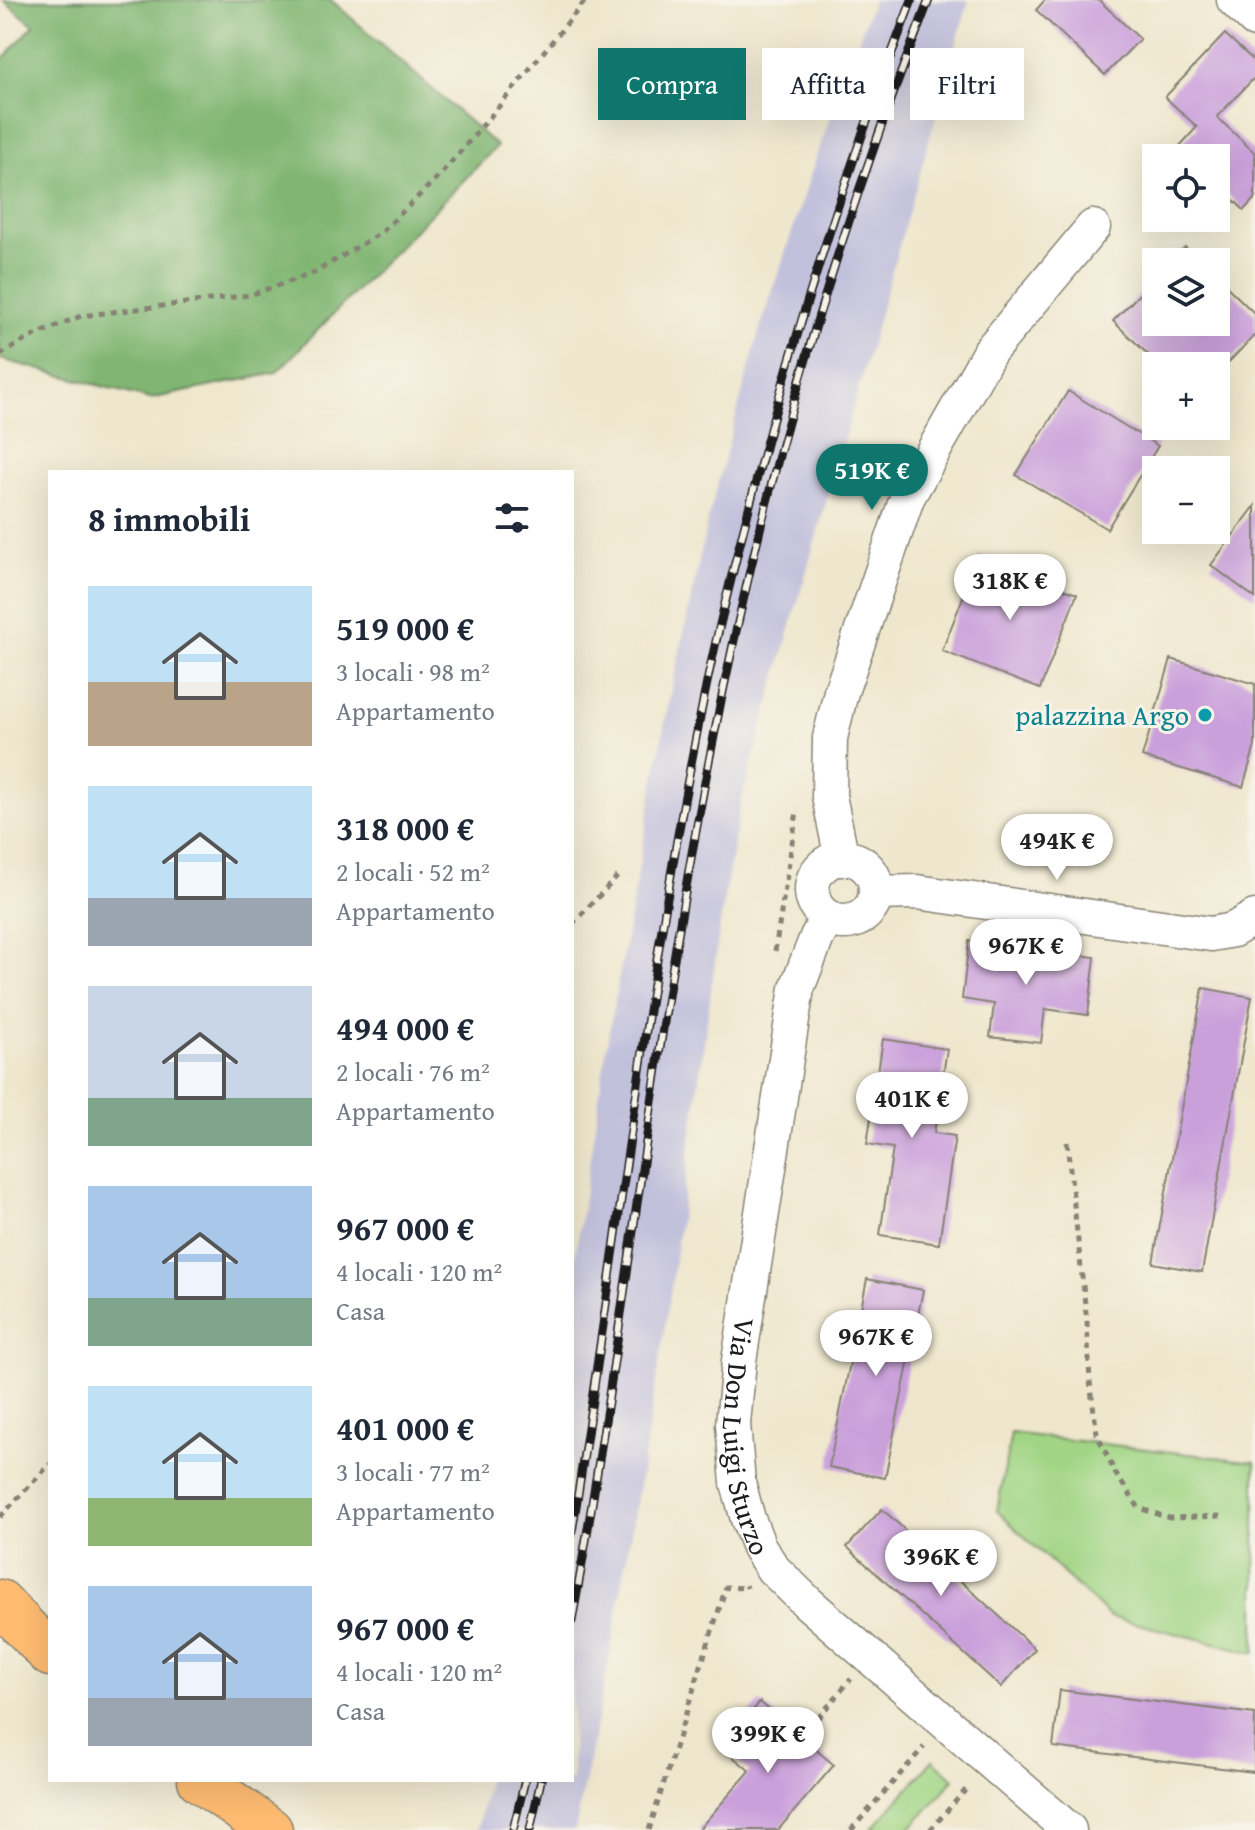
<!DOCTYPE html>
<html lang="it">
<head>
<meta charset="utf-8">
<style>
	body { margin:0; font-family:"Gentium Book Plus",serif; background:#f6f6f7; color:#1f2937; height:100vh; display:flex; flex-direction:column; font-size:30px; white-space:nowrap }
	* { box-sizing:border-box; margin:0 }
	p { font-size:26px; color:#747a83 }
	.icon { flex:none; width:44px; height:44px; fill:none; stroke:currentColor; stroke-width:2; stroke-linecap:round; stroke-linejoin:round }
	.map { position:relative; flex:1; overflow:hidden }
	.sheet { position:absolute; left:48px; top:470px; width:526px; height:1312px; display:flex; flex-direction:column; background:#fff; border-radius:0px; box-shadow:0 8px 32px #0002 }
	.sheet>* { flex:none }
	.banner { position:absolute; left:598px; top:48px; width:536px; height:72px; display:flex; gap:16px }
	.controls { position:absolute; left:1142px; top:144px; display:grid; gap:16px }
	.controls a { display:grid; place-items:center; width:88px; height:88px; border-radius:0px; background:#fff; box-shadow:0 8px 32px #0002; font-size:40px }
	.price { position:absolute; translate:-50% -68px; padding:0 18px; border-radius:28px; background:#fff; color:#222; font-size:26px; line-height:52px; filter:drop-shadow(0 2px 4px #0008) }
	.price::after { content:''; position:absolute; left:50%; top:48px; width:24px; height:18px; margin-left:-12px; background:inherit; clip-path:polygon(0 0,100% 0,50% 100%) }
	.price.selected { background:#0f766e; color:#fff }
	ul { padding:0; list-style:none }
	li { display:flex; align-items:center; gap:24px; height:200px; padding:0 40px }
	li span { display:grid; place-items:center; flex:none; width:224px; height:160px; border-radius:0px; color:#555 }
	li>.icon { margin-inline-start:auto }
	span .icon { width:96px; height:96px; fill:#fffc; stroke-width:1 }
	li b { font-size:34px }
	h2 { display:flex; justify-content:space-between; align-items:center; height:96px; padding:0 40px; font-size:34px }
	.chip { padding:0 28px; border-radius:0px; background:#fff; box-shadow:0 8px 32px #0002; font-size:28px; line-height:72px }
	.chip.selected { background:#0f766e; color:#fff }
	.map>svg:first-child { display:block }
</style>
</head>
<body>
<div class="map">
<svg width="1255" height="1830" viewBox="0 0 1255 1830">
	<rect width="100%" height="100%" fill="#f7f3e8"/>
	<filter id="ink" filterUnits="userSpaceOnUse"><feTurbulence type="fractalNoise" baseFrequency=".0125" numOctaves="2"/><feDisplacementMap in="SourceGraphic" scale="16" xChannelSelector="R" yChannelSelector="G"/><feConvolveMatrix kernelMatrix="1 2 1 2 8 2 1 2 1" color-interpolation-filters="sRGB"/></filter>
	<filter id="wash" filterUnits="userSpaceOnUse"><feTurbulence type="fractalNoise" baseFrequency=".006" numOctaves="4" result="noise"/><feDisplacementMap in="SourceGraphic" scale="32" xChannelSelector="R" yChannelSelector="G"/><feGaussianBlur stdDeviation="1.8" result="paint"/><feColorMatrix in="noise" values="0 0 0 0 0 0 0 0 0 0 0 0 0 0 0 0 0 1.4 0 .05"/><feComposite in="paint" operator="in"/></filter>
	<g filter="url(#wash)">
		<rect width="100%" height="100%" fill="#efe7cd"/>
		<path fill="#c2c1dc" d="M873 0H969L741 801 721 917 671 1288 646 1445 612 1643 575 1830H477L488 1780H572V1277L608 1038 666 716 708 519 758 335 821 143Z"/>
		<g fill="#a1d585" stroke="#5e7850" stroke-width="2">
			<path d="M1011 1433 1255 1462V1653L1110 1617 997 1511Z"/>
			<path d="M933 1760 954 1779 909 1830H871Z"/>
		</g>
		<path fill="#80b672" stroke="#4e6947" stroke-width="2" d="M3 0H331L497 146 276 373 150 399 0 359V62L34 25Z"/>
		<g id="blocks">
			<g fill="#caa0db">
				<path d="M1045 0H1099L1140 39 1105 75 1036 10Z"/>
				<path d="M1225 34 1255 62V77L1217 117 1255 153V198L1244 210 1216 183V158H1189L1178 148 1197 127 1165 97Z"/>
				<path d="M1185 247 1201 262H1171Z"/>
				<path d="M1216 276 1255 314V335L1216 375V366H1160L1113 321 1156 277V322H1216Z"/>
				<path d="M1068 391 1158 446 1107 529 1016 475Z"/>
				<path d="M1255 506V598L1211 565Z"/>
				<path d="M979 556 1077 594 1040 689 942 651Z"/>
				<path d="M1171 659 1255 684V746L1243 787 1142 757Z"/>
				<path d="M969 941 1095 957 1088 1015 1045 1009 1041 1043 990 1037 994 1004 962 999Z"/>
				<path d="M1203 988 1252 997 1202 1272 1153 1263Z"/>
				<path d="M883 1039 947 1049 934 1133 955 1136 939 1244 880 1235 893 1148 867 1144Z"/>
				<path d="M867 1279 923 1290 885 1478 829 1467Z"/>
				<path d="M882 1509 1035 1649 1001 1687 847 1547Z"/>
				<path d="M1060 1690 1255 1714 1254 1772 1053 1747Z"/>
				<path d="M760 1702 834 1765 778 1830H698L750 1771 721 1747Z"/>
			</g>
		</g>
	</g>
	<g filter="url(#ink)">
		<use href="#blocks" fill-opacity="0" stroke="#868274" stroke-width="2"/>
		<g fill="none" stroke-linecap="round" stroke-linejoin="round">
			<defs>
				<g id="minor">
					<path d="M1234 0 1255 20"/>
					<circle cx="844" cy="890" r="32"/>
					<path d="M842 859 829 796 830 738 841 692 907 498 990 351 1093 227"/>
					<path d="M876 893 917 892 1211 934 1233 930 1255 917"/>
					<path id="s1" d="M828 917 817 937 797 988 739 1361 733 1424 738 1483 748 1519 759 1547 773 1569 808 1603 1069 1830"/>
				</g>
				<g id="primary">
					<path d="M0 1602 50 1654"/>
					<path d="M200 1780 270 1830"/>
				</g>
			</defs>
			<use href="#minor" stroke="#868274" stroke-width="37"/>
			<use href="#primary" stroke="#868274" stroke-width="47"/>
			<g stroke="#868274" stroke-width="5" stroke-dasharray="6 6" stroke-linecap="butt">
				<path d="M0 355 31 337 81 316 250 295 314 273 382 232 442 173 496 110 586 0"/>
				<path d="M572 924 619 875"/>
				<path d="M775 951 797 811"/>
				<path d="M1067 1142 1087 1322 1090 1382 1097 1434 1115 1473 1139 1508 1169 1518 1222 1516"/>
				<path d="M0 1517 50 1464"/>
				<path d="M818 1718 851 1679"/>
				<path d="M649 1830 726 1587 747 1588 746 1585"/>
				<path d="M851 1830 924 1747"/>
				<path d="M930 1830 969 1786"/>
			</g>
			<use href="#minor" stroke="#fff" stroke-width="34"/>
			<use href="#primary" stroke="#febb71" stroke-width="44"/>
			<defs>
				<g id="rail">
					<path d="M572 1532C616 1254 648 973 704 697 716 637 731 578 746 520 791 343 846 170 912 0"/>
					<path d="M572 1621C620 1355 649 1085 698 820 748 542 825 262 929 0"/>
					<path d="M513 1830 525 1780"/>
					<path d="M530 1830 541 1780"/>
				</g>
			</defs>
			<use href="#rail" stroke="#1c1c1c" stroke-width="9"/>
			<use href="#rail" stroke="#f7f3e8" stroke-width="6" stroke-dasharray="18" stroke-linecap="butt"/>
		</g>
	</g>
	<circle fill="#0f9aa8" stroke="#f7f3e8" stroke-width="3" cx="1205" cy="715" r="8"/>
	<g text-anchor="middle" stroke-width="6" stroke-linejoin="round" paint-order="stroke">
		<g font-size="28" fill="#0d838f" stroke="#f7f3e8" text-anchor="end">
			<text x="1189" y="725">palazzina Argo</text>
		</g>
		<g font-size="28" fill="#1c1c1c" stroke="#f7f3e8">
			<text dy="10" stroke="none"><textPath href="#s1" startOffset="532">Via Don Luigi Sturzo</textPath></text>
		</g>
	</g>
</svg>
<div class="controls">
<a><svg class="icon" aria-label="locate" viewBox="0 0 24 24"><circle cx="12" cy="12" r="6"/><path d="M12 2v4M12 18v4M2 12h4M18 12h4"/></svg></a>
<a><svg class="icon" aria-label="layers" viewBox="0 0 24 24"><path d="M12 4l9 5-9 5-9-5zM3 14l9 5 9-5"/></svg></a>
<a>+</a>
<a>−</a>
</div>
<b class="price selected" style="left:872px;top:512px">519K €</b>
<b class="price" style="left:1010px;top:622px">318K €</b>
<b class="price" style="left:1057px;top:882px">494K €</b>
<b class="price" style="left:1026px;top:987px">967K €</b>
<b class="price" style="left:912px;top:1140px">401K €</b>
<b class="price" style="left:876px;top:1378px">967K €</b>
<b class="price" style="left:941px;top:1598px">396K €</b>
<b class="price" style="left:768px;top:1775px">399K €</b>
<div class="banner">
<a class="chip selected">Compra</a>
<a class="chip">Affitta</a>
<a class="chip">Filtri</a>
</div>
<section class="sheet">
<h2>8 immobili<svg class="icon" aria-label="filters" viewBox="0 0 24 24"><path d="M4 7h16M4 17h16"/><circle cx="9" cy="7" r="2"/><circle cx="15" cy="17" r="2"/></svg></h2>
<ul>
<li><span style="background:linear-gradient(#bfe0f5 60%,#b9a48a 0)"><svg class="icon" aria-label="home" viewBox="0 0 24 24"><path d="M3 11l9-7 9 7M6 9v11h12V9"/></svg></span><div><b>519 000 €</b><p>3 locali · 98 m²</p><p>Appartamento</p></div></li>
<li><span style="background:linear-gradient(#bfe0f5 70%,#9aa5b1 0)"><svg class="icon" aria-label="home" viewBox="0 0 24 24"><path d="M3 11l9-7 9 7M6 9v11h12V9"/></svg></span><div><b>318 000 €</b><p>2 locali · 52 m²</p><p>Appartamento</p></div></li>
<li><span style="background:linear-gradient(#c9d6e8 70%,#7fa58c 0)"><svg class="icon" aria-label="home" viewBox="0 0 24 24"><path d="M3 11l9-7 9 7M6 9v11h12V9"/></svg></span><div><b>494 000 €</b><p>2 locali · 76 m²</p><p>Appartamento</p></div></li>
<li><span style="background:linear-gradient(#a9c7e8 70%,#7fa58c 0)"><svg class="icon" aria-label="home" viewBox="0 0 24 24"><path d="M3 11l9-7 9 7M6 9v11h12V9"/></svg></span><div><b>967 000 €</b><p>4 locali · 120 m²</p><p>Casa</p></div></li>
<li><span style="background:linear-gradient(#bfe0f5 70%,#8fb573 0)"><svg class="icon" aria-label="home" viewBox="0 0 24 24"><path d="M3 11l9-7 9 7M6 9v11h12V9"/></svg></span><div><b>401 000 €</b><p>3 locali · 77 m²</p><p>Appartamento</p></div></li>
<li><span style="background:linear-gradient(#a9c7e8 70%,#9aa5b1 0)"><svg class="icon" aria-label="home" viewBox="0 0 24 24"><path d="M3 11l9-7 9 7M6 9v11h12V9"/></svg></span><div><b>967 000 €</b><p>4 locali · 120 m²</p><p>Casa</p></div></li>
</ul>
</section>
</div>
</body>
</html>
